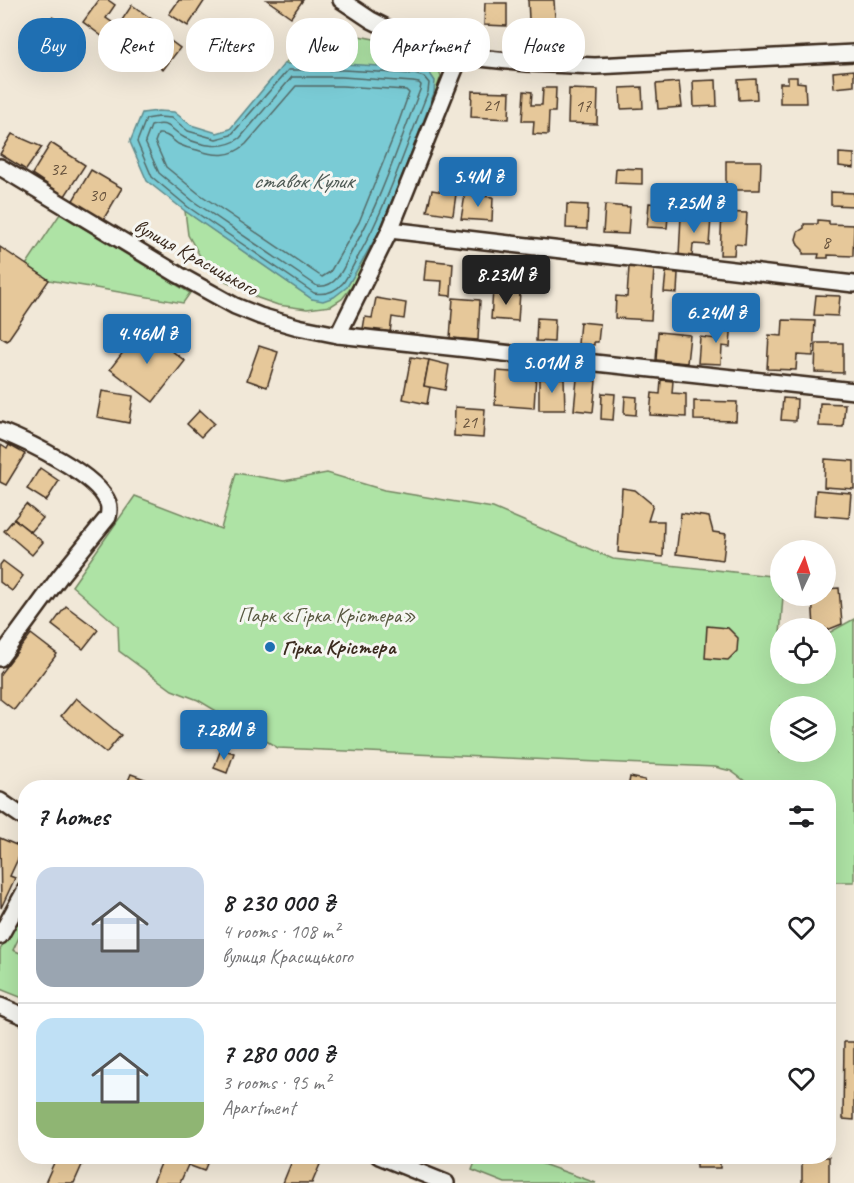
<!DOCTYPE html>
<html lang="en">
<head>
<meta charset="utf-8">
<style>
	body { margin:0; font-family:Caveat,sans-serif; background:#f6f6f6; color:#202124; height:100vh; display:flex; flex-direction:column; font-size:22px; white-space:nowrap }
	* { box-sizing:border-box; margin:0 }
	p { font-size:20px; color:#757577 }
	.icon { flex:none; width:33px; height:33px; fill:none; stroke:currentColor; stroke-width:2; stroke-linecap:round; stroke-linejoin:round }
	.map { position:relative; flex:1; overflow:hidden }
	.sheet { position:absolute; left:18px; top:780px; width:818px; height:384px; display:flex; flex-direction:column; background:#fff; border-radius:24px; box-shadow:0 6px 24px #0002 }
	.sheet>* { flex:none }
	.guide { position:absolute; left:18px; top:18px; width:819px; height:54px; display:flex; gap:12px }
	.needle { width:39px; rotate:4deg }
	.buttons { position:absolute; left:770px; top:540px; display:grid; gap:12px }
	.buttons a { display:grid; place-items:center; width:66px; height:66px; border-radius:50%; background:#fff; box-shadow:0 6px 24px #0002; font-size:30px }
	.price { position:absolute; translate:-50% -51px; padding:0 14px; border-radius:6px; background:#1f6fb2; color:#fff; font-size:20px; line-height:39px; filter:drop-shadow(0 2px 3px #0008) }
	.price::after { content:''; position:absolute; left:50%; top:36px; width:18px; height:14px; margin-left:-9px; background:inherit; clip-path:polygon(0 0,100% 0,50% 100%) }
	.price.on { background:#222; color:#fff }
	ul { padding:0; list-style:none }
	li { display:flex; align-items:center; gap:18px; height:150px; padding:0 18px }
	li+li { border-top:2px solid #e0e0e0 }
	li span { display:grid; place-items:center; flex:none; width:168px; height:120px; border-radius:18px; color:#555 }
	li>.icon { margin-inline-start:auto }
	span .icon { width:72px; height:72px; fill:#fffc; stroke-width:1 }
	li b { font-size:26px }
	h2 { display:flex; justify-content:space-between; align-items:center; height:72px; padding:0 18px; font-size:26px }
	.tag { padding:0 21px; border-radius:24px; background:#fff; box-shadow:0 6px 24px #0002; font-size:21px; line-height:54px }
	.tag.on { background:#1f6fb2; color:#fff }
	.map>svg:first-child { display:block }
</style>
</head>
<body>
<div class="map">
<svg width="854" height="1183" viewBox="0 0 854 1183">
	<rect width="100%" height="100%" fill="#f1e8d8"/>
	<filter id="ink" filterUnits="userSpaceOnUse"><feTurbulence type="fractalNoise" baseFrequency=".0167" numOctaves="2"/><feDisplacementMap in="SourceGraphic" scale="12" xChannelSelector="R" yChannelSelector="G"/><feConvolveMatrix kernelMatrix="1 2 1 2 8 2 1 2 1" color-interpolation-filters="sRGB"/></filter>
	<g filter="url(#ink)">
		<g fill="#aee3a5" stroke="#748662" stroke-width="1.5" fill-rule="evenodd">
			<path d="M338 35 359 36 384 41 430 57 436 62 441 76 417 146 381 232 353 285 342 299 331 306 307 309 278 305 258 298 226 281 204 263 188 235 185 211 312 299 347 287 379 232 414 146 434 93 343 64H284C304 46 311 38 338 35Z"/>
			<path d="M60 214 190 293 183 303 49 280 26 265Z"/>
			<path d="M236 473 284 481 327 473 384 490 493 508 613 559 780 577V596H783L778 661H780V674H825V635L854 619V882H828V788L753 787 731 771 715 767 278 748 198 700 172 690 119 651 118 626 72 586 135 496 221 529ZM780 706H825V752H780Z"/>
			<path d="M15 922 24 927 13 950 25 955V999L0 989V950Z"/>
			<path d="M477 1157H523L596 1183H505L472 1170Z"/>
		</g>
		<path fill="#7acbd5" stroke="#618b8c" stroke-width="1.5" d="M284 64H343L415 68 429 72 435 81 434 93 414 146 379 232 347 287 334 297 323 301 312 299 185 211 147 181 130 142 142 113 158 111 174 112 191 125 217 133 230 129Z"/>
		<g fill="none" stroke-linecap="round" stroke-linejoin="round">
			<g stroke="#546a67" stroke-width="1.5">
				<path d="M288 70H343L414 74 424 77 429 83 428 92C406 146 388 203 359 255 354 263 349 275 343 283 335 292 325 295 314 293L188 207 152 177 137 142 146 119 158 117 172 118 188 131 216 139 231 135Z"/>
				<path d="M292 77H342L413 82 419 83 421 85 420 90C399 143 382 199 353 249 348 258 344 270 337 278 332 284 325 287 317 286L193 201 159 173 145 142 151 126C171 120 171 131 185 138 202 146 224 150 240 138Z"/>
				<path d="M296 86H342L406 90 409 93 393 138 359 222 330 272 322 277 198 193 166 167 155 142 158 134C167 133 171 139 178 144 184 147 191 149 197 150 215 156 231 158 246 144Z"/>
			</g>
		</g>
		<g fill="#e6c89a" stroke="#3b2a1e" stroke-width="1.5">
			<path d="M99 0H108L115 5 106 18 113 23 103 37 83 22Z"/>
			<path d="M179 0H205L188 26 169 14Z"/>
			<path d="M267 0H303L291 17Z"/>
			<path d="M528 0H554L556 36 530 38Z"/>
			<path d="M485 3H507V26L484 25Z"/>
			<path d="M132 5 153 20 136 46 129 41 123 51 108 41Z"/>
			<path d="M52 17 72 29 56 53 36 41Z"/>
			<path d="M160 33 180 48 163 70 144 53Z"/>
			<path d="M854 70V86L834 88 833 72Z"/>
			<path d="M788 77H797V82L805 83 806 103H780V83H788Z"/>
			<path d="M756 79 757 99 739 100 738 80Z"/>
			<path d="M716 80 717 106 694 107 693 81Z"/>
			<path d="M679 82 682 107 658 109 656 84Z"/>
			<path d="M642 87 643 108 621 109 620 88Z"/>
			<path d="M543 88H556L555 112H549L548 135 533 134 534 121H522L524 91 532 92 531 105H542Z"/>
			<path d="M569 89 598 90 597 124 568 123Z"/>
			<path d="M472 91 510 92 509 119 471 117Z"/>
			<path d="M12 134 42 147 26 170 0 154Z"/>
			<path d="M51 143 85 165 65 196 32 174Z"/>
			<path d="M839 153 854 154V168L839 166Z"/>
			<path d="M726 161H761L760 190H726Z"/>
			<path d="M616 168 642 169V184L615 183Z"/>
			<path d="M91 170 122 188 103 220 72 202Z"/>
			<path d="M432 190 456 194 453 215 427 211Z"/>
			<path d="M831 192 854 193V206L831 205Z"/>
			<path d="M465 195 493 197 492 221 461 219Z"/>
			<path d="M649 203 669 205 667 228 647 227Z"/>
			<path d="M567 204 588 205 587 229 566 228Z"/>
			<path d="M605 205 630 207 628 234 603 233Z"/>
			<path d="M722 212 747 213 745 245 735 244 734 255H720Z"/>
			<path d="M681 216 711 218 709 245 693 244 692 257 679 256Z"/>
			<path d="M818 220 829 221V224L854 225 853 256 828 255V258H818L819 254H803V250L798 245 796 239 798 232 804 228V224H818Z"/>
			<path d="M0 247 49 280 7 341 0 337Z"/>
			<path d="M426 260 453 263 451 296 441 295 442 281 424 280Z"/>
			<path d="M629 267 654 268 651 320 615 318 616 296 627 297Z"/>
			<path d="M666 272 678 273 677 293 664 292Z"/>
			<path d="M493 290 520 292 518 321 491 319Z"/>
			<path d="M816 295 840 296 838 316 814 315Z"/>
			<path d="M376 298 406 303 404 319 392 317 390 333 363 329 365 317 372 318Z"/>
			<path d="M453 298 480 300 478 340 450 338Z"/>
			<path d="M537 318 555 319 554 342 536 341Z"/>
			<path d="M719 318 732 319 730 347 722 346 721 364 698 363 700 337 717 339Z"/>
			<path d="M783 320 815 321 813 356 797 355 796 370 767 369 769 335 782 336Z"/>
			<path d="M580 322 600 324 598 342H594V345L578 344Z"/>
			<path d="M142 328 185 361 153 402 110 369Z"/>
			<path d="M658 332 690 335 687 363 656 360Z"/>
			<path d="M816 343H843V373L815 372Z"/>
			<path d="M259 346 278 352 267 387 247 380Z"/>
			<path d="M411 357 429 360 424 386 430 387 427 404 403 399Z"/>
			<path d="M429 360 449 365 445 390 424 386Z"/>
			<path d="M497 371 536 374 534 408 495 405Z"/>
			<path d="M564 378 565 410H539V379Z"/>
			<path d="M577 379 596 381 593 412 574 410Z"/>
			<path d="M661 380 673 381 672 393 686 394V417L650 415 652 393 660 394Z"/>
			<path d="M102 391 133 396 129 423 97 417Z"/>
			<path d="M602 393 615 394 613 420 601 419Z"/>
			<path d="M625 396 637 397 636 415 624 414Z"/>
			<path d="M783 398 797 399 796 421 781 420Z"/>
			<path d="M694 401 737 402 736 421 694 420Z"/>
			<path d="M820 403 845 404 843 427 819 426Z"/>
			<path d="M455 407 485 409 483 438 454 436Z"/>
			<path d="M200 410 214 423 201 437 187 424Z"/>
			<path d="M1 445 7 449 9 445 25 454 6 485 0 482Z"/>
			<path d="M825 459 854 461V489L824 487Z"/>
			<path d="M40 468 59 481 46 501 27 489Z"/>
			<path d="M622 488 635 490 653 505 648 521H664L663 557 618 552Z"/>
			<path d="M816 490 851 493 849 518 814 515Z"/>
			<path d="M26 504 43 518 31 532 14 519Z"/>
			<path d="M681 513 709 517 713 532 726 534 723 560 676 554Z"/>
			<path d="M14 519 43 542 32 555 4 531Z"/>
			<path d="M3 561 23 576 12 591 0 582V565Z"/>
			<path d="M839 588 842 624 825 631V628H814L812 596H825V589Z"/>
			<path d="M66 606 98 630 83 649 52 625Z"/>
			<path d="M707 626 728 628 738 638 737 651 728 660 705 658Z"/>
			<path d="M31 634 57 654 14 710 0 699V674Z"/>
			<path d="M76 698 121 735 106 753 61 716Z"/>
			<path d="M221 749 234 753 227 773 214 768Z"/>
			<path d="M131 774 161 785 160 788H125Z"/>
			<path d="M630 777 645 780 644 788H628Z"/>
			<path d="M0 838 23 848 10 876 15 878 1 908Z"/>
			<path d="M844 1042H854V1120L843 1119Z"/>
			<path d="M57 1156H86L74 1183H45Z"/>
			<path d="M164 1156 180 1158 181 1156H210L204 1171 188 1165 180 1183H153Z"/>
			<path d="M294 1156H309L321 1162 312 1183H283Z"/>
			<rect x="696" y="1156" width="24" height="12"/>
			<rect x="802" y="1157" width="27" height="26"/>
		</g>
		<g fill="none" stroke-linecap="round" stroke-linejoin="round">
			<defs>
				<g id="minor">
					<path d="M341 0 371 20 423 46 460 56 526 63 595 66 854 53"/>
					<path d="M0 167 179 275 235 306 260 316 298 327 338 335 854 391"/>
					<path d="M390 230 854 284"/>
					<path d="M338 335 390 230 460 56"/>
					<path d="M0 431C28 442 97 474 108 503 110 508 109 512 108 517L61 575 0 658"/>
					<path d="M0 801 26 819"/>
					<path d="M0 936 26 889"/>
					<path d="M0 1006 26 1017"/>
					<path d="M379 1156 446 1183"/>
				</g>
			</defs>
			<use href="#minor" stroke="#3b2a1e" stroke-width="20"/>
			<use href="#minor" stroke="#f6f6f2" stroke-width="15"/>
		</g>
	</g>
	<circle fill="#1f6fb2" stroke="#f6f6f2" stroke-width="2" cx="270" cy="647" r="6"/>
	<g text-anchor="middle" stroke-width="6" stroke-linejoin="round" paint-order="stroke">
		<g font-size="18" fill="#66523d">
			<text x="491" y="111">21</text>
			<text x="583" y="112">17</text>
			<text x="58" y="175">32</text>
			<text x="97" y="201">30</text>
			<text x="826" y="248">8</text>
			<text x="469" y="428">21</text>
		</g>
		<g font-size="21" fill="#3b2a1e" stroke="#f6f6f2">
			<text transform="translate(196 257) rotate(29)" y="7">вулиця Красицького</text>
		</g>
		<g font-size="21" fill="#585840" stroke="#f6f6f2">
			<text x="327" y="622">Парк «Гірка Крістера»</text>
		</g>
		<g font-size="21" font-weight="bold" fill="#3b2a1e" stroke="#f6f6f2" text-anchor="start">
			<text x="282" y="654">Гірка Крістера</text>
		</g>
		<g font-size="22" font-style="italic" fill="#4e5a55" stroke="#f6f6f2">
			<text x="303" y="188">ставок Кулик</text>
		</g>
	</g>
</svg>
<div class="buttons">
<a><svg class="needle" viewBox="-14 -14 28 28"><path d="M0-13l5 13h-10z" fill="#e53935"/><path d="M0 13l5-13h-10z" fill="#757577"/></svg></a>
<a><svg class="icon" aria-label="locate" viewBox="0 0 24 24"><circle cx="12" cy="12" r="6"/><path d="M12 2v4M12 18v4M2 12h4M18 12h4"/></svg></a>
<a><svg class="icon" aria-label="layers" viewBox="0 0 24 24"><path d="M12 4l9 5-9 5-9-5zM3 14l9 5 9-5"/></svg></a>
</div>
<b class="price" style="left:478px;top:208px">5.4M ₴</b>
<b class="price" style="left:694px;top:234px">7.25M ₴</b>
<b class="price on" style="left:506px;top:306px">8.23M ₴</b>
<b class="price" style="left:716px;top:344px">6.24M ₴</b>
<b class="price" style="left:147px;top:365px">4.46M ₴</b>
<b class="price" style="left:552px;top:394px">5.01M ₴</b>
<b class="price" style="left:224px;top:761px">7.28M ₴</b>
<div class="guide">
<a class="tag on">Buy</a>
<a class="tag">Rent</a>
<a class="tag">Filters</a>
<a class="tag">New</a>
<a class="tag">Apartment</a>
<a class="tag">House</a>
</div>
<section class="sheet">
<h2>7 homes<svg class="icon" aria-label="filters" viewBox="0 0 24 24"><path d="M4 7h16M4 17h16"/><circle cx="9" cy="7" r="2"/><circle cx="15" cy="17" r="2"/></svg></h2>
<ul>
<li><span style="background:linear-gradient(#c9d6e8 60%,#9aa5b1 0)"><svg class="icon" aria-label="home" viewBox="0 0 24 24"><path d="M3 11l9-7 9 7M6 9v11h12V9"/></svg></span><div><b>8 230 000 ₴</b><p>4 rooms · 108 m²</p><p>вулиця Красицького</p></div><svg class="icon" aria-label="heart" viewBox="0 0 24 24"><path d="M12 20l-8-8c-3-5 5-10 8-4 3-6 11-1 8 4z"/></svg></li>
<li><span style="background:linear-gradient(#bfe0f5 70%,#8fb573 0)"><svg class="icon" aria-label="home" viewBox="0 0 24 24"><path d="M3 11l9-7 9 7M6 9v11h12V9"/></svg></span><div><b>7 280 000 ₴</b><p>3 rooms · 95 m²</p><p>Apartment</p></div><svg class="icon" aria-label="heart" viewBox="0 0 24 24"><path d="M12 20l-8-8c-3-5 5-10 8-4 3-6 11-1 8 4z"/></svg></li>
</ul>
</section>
</div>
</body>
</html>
